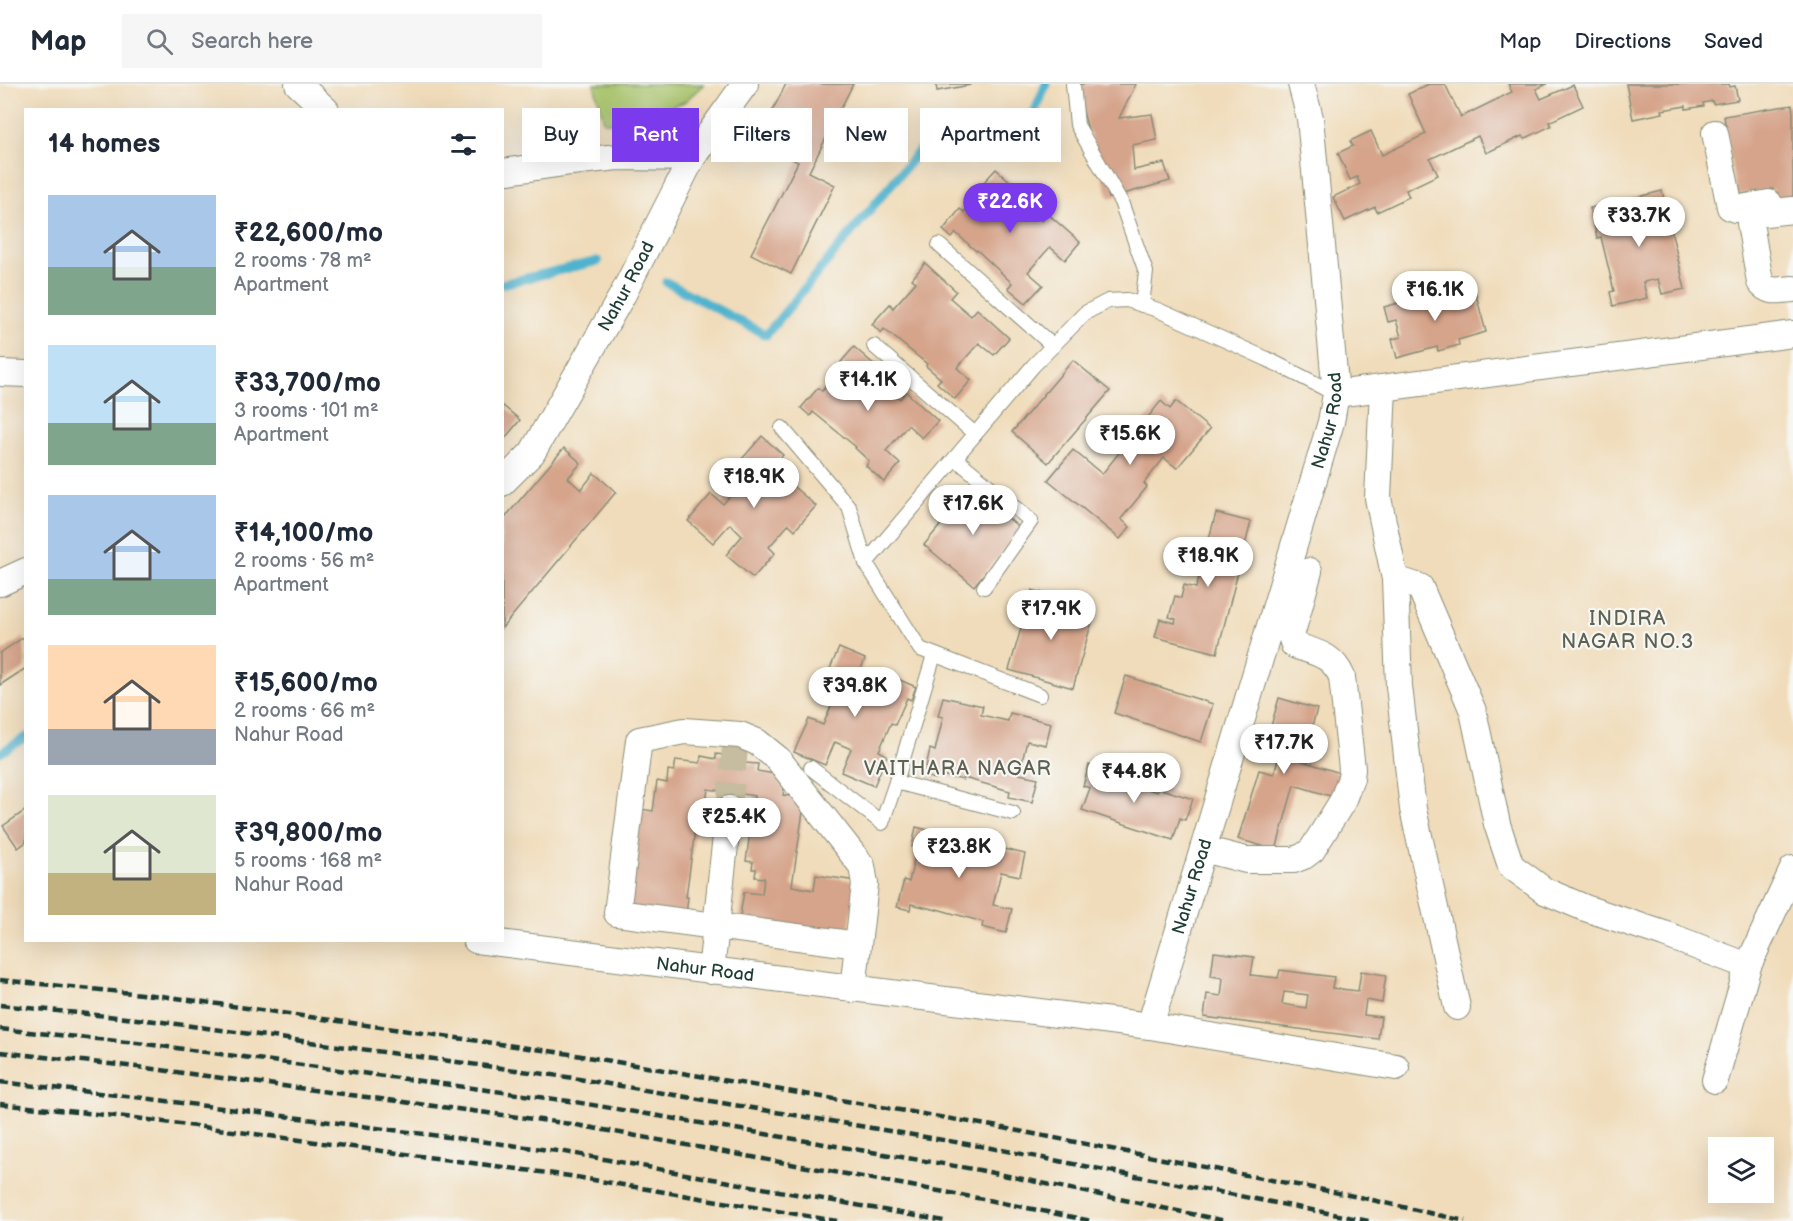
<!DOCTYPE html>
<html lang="en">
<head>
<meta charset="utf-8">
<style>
	body { margin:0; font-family:"Balsamiq Sans",sans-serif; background:#f6f6f7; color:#1f2937; height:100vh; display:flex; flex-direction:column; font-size:22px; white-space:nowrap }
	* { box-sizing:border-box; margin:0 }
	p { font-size:20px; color:#747a83 }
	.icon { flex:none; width:33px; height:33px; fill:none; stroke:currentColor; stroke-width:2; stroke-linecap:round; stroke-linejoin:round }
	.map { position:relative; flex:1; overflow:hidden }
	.drawer { position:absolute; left:24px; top:24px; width:480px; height:834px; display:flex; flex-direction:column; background:#fff; border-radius:0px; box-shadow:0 6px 24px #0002 }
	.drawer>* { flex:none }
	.top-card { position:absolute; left:522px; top:24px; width:570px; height:54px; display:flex; gap:12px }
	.fabs { position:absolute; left:1708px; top:1053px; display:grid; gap:12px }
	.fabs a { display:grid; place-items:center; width:66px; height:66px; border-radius:0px; background:#fff; box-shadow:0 6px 24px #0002; font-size:30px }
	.price { position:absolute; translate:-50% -51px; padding:0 14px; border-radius:21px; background:#fff; color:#222; font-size:20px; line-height:39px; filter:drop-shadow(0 2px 3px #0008) }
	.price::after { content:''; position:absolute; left:50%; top:36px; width:18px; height:14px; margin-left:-9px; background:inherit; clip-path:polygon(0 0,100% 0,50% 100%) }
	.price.current { background:#7c3aed; color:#fff }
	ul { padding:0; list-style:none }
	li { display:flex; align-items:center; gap:18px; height:150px; padding:0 24px }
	li span { display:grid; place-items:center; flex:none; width:168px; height:120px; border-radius:0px; color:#555 }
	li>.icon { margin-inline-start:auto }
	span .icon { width:72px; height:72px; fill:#fffc; stroke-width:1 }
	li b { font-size:26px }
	h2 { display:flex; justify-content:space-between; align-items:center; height:72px; padding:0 24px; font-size:26px }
	.pill { padding:0 21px; border-radius:0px; background:#fff; box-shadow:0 6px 24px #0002; font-size:21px; line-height:54px }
	.pill.current { background:#7c3aed; color:#fff }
	header { display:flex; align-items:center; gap:36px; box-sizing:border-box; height:84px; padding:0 30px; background:#fff; border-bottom:2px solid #e0e1e3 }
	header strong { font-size:28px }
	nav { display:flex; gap:33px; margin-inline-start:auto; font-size:21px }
	.search { width:420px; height:54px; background:#f6f6f7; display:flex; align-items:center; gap:15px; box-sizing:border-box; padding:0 21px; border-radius:0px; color:#747a83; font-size:22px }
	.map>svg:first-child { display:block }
</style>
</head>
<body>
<header>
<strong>Map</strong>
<div class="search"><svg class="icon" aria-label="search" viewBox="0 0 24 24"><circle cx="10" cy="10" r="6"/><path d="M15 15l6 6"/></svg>Search here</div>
<nav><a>Map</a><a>Directions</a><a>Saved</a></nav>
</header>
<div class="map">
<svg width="1793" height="1137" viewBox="0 0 1793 1137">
	<rect width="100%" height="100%" fill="#f6f6f2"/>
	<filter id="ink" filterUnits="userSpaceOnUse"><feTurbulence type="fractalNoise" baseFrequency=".0167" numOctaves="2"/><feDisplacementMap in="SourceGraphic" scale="12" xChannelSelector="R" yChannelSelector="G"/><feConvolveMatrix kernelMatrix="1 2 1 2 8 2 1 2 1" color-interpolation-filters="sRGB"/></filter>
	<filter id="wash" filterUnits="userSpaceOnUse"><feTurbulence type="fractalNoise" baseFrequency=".008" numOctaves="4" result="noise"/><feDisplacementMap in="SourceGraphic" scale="24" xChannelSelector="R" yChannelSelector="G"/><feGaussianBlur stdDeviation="1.35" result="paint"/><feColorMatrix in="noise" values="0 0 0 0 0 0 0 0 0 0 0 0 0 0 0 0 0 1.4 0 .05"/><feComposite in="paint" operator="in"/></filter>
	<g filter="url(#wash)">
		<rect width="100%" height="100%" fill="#f0dcba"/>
		<path fill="#a5c168" stroke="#627f4e" stroke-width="1.5" d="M594 0H704L684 18 628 39 604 38Z"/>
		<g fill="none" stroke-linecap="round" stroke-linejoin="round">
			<g stroke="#4fb3ce" stroke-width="9">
				<path d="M666 198 766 251 938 44 1027 46 1046 0"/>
				<path d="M502 200 598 177"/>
				<path d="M0 669 26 653"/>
			</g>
		</g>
		<g id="blocks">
			<g fill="#d6a48b" fill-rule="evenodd">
				<path d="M786 0H853L809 88 835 101 791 190 751 170 798 78 757 57Z"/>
				<path d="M936 0H970V1L937 7Z"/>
				<path d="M1080 0H1136L1119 34 1152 30 1157 56 1132 61 1134 86 1164 79 1170 97 1109 114 1077 8Z"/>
				<path d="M1429 0H1445L1461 33 1512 8 1508 0H1547L1536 5 1541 15 1573 1 1583 22 1549 38 1551 42 1524 55 1522 52 1486 69 1478 52 1430 75 1438 91 1406 106 1409 113 1377 128 1375 123 1345 137 1333 113 1360 100 1357 93 1350 96 1338 69 1353 62 1350 57 1371 47 1382 71 1426 50 1408 10Z"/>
				<path d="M1626 0H1729L1730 3 1735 2 1738 16 1713 20 1712 17 1703 19 1704 22 1686 25V22L1662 26 1663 29 1633 35Z"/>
				<path d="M1792 21 1793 29V114L1774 117 1773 105 1736 111 1724 32Z"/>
				<path d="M996 85 1027 112 1021 118 1042 137 1048 130 1080 158 1065 176 1050 163 1028 188 1043 201 1026 219 1008 204 1012 199 977 166 976 167 956 149 952 154 943 146 960 125 964 128 987 103 983 99Z"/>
				<path d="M1662 107 1685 205 1662 210 1658 195 1643 198 1647 214 1613 222 1610 208 1614 207 1601 153 1597 154 1590 124 1606 121 1607 127 1622 124 1623 129 1633 127 1630 115Z"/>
				<path d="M925 179 956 207 950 214 971 232 977 225 1009 254 994 271 979 259 957 284 971 296 955 315 937 299 941 295 926 282 927 280 884 245 881 249 872 240 890 220 893 224 916 198 912 195Z"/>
				<path d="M1453 204 1455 213 1475 207 1486 248 1458 256 1459 261 1438 267 1437 263 1397 274 1392 255 1401 253 1396 236 1388 238 1384 223Z"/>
				<path d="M854 263 885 290 879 296 900 315 906 308 938 337 922 354 908 341 886 367 900 380 884 398 866 382 869 377 855 364 856 363 813 328 810 332 801 324 818 304 822 307 845 281 841 278Z"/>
				<path d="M1073 276 1110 307 1048 379 1012 348Z"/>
				<path d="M1161 317 1170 325 1176 317 1210 345 1177 384 1164 374 1144 399 1147 403 1121 435 1130 443 1120 455 1048 396 1073 366 1102 390Z"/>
				<path d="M502 321 520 336 502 358Z"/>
				<path d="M762 352 783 371 772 384 816 422 795 446 789 440 769 463 775 469 753 494 726 471 742 452 730 440 713 459 688 437 711 410 723 420 739 402 728 391Z"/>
				<path d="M564 364 581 379 568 394 581 406 594 389 616 408 502 544V437Z"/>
				<path d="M976 398 989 409 984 414 1021 445 974 502 924 461Z"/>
				<path d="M1216 429 1251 438 1217 569 1155 553 1160 535 1175 539 1176 535 1169 533 1175 512 1181 514 1184 501 1196 504 1200 490 1188 487 1195 459 1207 462Z"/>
				<path d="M1032 506 1046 510 1044 515 1094 530 1073 604 1009 586Z"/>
				<path d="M24 553 26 584 0 601V569Z"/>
				<path d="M839 564 865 575 859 590 887 601 891 592 916 603 911 616 907 614 895 641 891 639 879 667 887 671 874 702 841 688 851 665 835 658 825 681 794 668 809 635 823 641 833 618 818 612Z"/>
				<path d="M1126 592 1213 620 1201 658 1114 629Z"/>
				<path d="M943 613 983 622 981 631 1008 637 1010 629 1051 639 1046 661 1027 657 1019 690 1038 694 1032 718 1009 713 1010 707 964 694 963 696 937 690 936 695 924 692 930 665 935 667 943 633 938 632Z"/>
				<path d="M1279 614 1317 625 1302 677 1340 689 1334 713 1294 701 1276 766 1238 755 1259 686 1274 690 1279 672 1264 667Z"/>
				<path d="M716 670 746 674 745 679 758 680 757 687 786 692 783 711 805 714 792 802 814 806 816 791 856 797 848 854 739 837 744 808 762 810 764 794 755 793 756 785H752L753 778 746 777 755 712 708 705 704 731H697L686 813H688L686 831 627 824 641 725 653 727 657 697 667 699 668 686 674 687 676 676 700 679 701 672 716 675Z"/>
				<path d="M1089 681 1127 694 1126 698 1157 708 1158 704 1193 715 1185 736 1180 734 1173 756 1082 726 1090 704 1083 702Z"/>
				<path d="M26 726V758L18 764 3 742Z"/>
				<path d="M916 743 956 753 954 762 981 768 983 760 1025 770 1020 792 1001 788 993 821 1012 825 1006 849 982 843 983 838 937 825V826L911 820 910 826 897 823 904 796 909 798 917 764 912 763Z"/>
				<path d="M1214 868 1254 873 1251 891 1278 894 1280 886 1334 893 1332 904 1358 907 1361 887 1386 891 1382 919 1366 916 1364 931 1381 933 1378 955 1204 933 1207 910 1221 912 1223 894 1211 892ZM1284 908 1308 911 1306 924 1282 920Z"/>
			</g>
		</g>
	</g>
	<g filter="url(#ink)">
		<use href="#blocks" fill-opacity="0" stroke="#888c77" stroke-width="1.5"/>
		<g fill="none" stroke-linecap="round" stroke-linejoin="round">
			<path stroke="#c6bc9f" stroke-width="26" stroke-dasharray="26 13" stroke-linecap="butt" d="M729 725 735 664"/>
			<defs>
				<g id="service">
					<path d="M1073 0 1077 41 1121 118 1146 188 1142 221"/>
					<path d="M939 161 1053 262"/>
					<path d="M874 262 975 350"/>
					<path d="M782 344 849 423 866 479 920 565 1040 611"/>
					<path d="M955 374 1031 437 984 503"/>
					<path d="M866 479 1033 282 1085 229 1108 217 1127 216 1158 226 1267 275 1336 310"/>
					<path d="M934 571 896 698 1013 729"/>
					<path d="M811 684 882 739 896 698"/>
				</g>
				<g id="minor">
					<path d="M298 0 326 26"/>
					<path d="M1715 49 1730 123 1735 125 1769 119"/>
					<path d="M502 88 571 78 618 73 692 74"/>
					<path d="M1793 126 1757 130 1751 133 1750 139 1760 198C1768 210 1780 206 1793 205"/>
					<path d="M0 289 26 290"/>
					<path d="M1383 304 1378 414 1395 495 1420 503 1473 627 1497 740 1511 782 1545 807 1585 824 1664 850 1748 882"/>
					<path d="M1336 310 1793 250"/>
					<path id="s1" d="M502 399 532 369 623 210 692 74 745 0"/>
					<path d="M1395 495 1399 602 1413 725 1457 923"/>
					<path d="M0 499 26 487"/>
					<path d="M1203 765 1246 776H1294L1304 772 1312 766 1342 718 1351 694 1352 685 1342 593C1332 570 1316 569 1294 561L1291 552 1309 487"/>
					<path id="s2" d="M476 856 1150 942 1331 338 1336 310 1310 34 1301 0"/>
					<path d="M711 887 729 725"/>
					<path d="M853 905 865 800 862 782 778 675 757 658 740 651 684 647 639 656 617 829 858 861"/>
					<path d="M1150 942 1396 983"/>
					<path d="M1715 996 1748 882 1793 785"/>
				</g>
			</defs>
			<use href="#service" stroke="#888c77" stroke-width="16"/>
			<use href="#minor" stroke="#888c77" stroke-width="28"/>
			<use href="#service" stroke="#fff" stroke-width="14"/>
			<use href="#minor" stroke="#fff" stroke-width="26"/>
			<g stroke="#1f3d34" stroke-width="4.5" stroke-dasharray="9 4.5" stroke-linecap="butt">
				<path d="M0 896 162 912 570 970 993 1042 1359 1113 1465 1137"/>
				<path d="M0 921 155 937 567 993 991 1064 1369 1137"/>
				<path d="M0 945 146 960 569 1017 979 1086 1226 1137"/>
				<path d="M0 968 146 984 571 1040 983 1115 1092 1137"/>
				<path d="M0 998 135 1013 565 1068 944 1137"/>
				<path d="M0 1020 135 1034 570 1092 837 1137"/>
			</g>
		</g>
	</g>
	<g text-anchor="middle" stroke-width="4.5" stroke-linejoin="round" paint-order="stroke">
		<g font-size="18" fill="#1f3d34" stroke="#f6f6f2">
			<text dy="6" stroke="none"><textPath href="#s1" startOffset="234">Nahur Road</textPath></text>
			<text dy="6" stroke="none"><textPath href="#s2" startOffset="1311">Nahur Road</textPath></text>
			<text dy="6" stroke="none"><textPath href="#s2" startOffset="825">Nahur Road</textPath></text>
			<text dy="6" stroke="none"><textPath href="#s2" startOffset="231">Nahur Road</textPath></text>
		</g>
		<g font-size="20" letter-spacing="1.5" fill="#5f6152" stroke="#f6f6f2">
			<text x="1628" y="541">INDIRA<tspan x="1628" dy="23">NAGAR NO.3</tspan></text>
			<text x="958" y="691">VAITHARA NAGAR</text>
		</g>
	</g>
</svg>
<div class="fabs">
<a><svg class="icon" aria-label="layers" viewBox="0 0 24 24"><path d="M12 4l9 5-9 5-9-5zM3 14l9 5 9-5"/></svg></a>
</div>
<b class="price current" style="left:1010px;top:150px">₹22.6K</b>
<b class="price" style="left:1639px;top:164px">₹33.7K</b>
<b class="price" style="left:1435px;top:238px">₹16.1K</b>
<b class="price" style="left:868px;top:328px">₹14.1K</b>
<b class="price" style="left:1130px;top:382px">₹15.6K</b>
<b class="price" style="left:754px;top:425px">₹18.9K</b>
<b class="price" style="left:973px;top:452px">₹17.6K</b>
<b class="price" style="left:1208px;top:504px">₹18.9K</b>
<b class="price" style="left:1051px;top:557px">₹17.9K</b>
<b class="price" style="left:855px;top:634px">₹39.8K</b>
<b class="price" style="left:1284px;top:691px">₹17.7K</b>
<b class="price" style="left:1134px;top:720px">₹44.8K</b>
<b class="price" style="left:734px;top:765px">₹25.4K</b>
<b class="price" style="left:959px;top:795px">₹23.8K</b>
<div class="top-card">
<a class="pill">Buy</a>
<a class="pill current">Rent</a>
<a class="pill">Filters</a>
<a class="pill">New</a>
<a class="pill">Apartment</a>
</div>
<section class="drawer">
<h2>14 homes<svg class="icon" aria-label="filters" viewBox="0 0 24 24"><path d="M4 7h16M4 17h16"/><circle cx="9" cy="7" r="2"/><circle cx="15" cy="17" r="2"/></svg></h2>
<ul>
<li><span style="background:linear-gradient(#a9c7e8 60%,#7fa58c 0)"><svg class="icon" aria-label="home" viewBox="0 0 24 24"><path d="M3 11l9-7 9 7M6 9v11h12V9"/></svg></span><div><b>₹22,600/mo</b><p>2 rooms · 78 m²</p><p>Apartment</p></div></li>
<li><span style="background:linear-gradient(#bfe0f5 65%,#7fa58c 0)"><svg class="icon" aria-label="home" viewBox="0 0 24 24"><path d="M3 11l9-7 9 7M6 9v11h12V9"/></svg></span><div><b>₹33,700/mo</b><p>3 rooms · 101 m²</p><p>Apartment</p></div></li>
<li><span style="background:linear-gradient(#a9c7e8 70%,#7fa58c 0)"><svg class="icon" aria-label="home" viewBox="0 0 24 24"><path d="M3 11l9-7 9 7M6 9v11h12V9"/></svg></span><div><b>₹14,100/mo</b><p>2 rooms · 56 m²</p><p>Apartment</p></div></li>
<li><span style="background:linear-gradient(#ffd9b3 70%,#9aa5b1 0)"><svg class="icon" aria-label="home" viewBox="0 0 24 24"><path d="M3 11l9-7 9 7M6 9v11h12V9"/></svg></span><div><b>₹15,600/mo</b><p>2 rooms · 66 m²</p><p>Nahur Road</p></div></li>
<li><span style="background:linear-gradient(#dfe7d0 65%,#c2b280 0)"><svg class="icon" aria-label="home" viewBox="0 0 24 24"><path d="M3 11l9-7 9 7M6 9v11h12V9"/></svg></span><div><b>₹39,800/mo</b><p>5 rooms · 168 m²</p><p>Nahur Road</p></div></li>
</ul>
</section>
</div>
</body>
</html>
